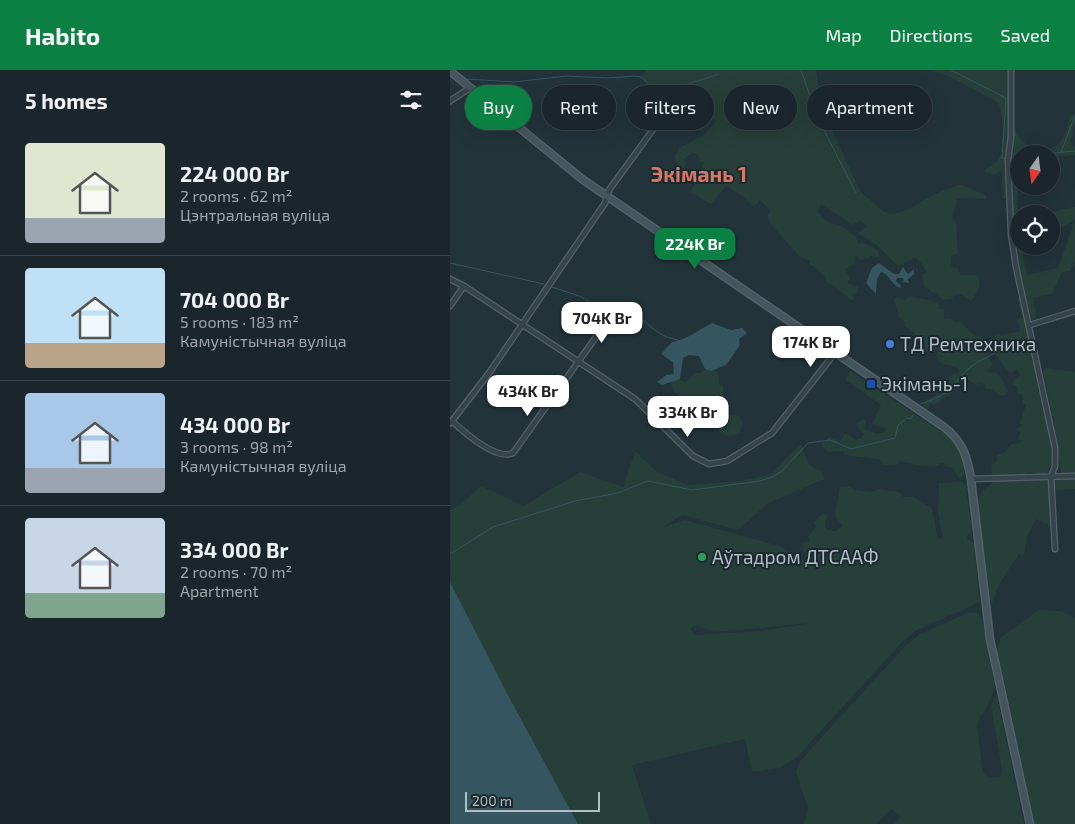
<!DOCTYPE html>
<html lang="en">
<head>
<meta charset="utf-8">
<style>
	body { margin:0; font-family:"Exo 2",sans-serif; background:#273238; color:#f1f3f6; height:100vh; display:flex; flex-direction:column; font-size:19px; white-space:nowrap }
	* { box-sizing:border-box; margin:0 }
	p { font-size:16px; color:#9fa5a9 }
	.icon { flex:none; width:28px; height:28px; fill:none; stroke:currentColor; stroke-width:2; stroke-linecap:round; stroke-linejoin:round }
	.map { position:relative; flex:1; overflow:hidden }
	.panel { display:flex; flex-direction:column; background:#1a262c; width:450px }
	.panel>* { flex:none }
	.banner { position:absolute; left:15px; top:15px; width:475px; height:45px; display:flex; gap:10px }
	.needle { width:32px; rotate:194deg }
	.tools { position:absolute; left:560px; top:75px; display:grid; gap:10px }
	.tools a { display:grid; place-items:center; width:50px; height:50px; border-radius:50%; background:#1a262c; box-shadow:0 5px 20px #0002,0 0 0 1px #384348; font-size:25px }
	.scale { position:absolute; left:15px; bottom:12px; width:135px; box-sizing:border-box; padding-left:5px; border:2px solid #b0bfc6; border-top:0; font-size:14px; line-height:18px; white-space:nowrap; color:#b0bfc6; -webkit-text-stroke:4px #1b292f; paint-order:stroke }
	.price { position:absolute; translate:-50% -42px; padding:0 11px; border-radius:10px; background:#fff; color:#222; font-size:16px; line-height:32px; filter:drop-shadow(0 1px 2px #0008) }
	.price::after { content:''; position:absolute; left:50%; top:30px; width:15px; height:11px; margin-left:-8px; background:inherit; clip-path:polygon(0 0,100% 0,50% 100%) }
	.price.on { background:#0b8043; color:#fff }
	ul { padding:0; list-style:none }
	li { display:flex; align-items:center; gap:15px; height:125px; padding:0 25px }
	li+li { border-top:1px solid #384348 }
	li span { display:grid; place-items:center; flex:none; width:140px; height:100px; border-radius:5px; color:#555 }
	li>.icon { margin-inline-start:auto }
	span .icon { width:60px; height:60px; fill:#fffc; stroke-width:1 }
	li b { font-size:21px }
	h2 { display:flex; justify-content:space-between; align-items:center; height:60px; padding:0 25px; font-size:21px }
	.tag { padding:0 18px; border-radius:22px; background:#1a262c; box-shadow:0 5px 20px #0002,0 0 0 1px #384348; font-size:18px; line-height:45px }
	.tag.on { background:#0b8043; color:#fff }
	header { display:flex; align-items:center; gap:30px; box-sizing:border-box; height:70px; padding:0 25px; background:#0b8043; color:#fff }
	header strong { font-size:24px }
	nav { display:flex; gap:28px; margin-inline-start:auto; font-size:18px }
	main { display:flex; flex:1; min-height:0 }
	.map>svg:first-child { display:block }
</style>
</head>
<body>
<header>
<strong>Habito</strong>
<nav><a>Map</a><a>Directions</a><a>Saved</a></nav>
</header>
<main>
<section class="panel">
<h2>5 homes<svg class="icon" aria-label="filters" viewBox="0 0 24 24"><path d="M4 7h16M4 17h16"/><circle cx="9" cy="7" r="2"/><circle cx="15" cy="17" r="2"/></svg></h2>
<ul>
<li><span style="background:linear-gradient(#dfe7d0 75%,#9aa5b1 0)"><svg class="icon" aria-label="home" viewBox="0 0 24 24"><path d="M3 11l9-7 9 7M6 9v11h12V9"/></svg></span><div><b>224 000 Br</b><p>2 rooms · 62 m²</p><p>Цэнтральная вуліца</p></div></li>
<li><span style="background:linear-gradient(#bfe0f5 75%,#b9a48a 0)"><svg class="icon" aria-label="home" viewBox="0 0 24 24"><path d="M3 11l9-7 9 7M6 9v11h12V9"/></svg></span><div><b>704 000 Br</b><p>5 rooms · 183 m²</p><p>Камуністычная вуліца</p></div></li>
<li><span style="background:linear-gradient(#a9c7e8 75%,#9aa5b1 0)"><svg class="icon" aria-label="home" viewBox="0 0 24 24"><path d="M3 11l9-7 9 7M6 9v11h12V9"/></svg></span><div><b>434 000 Br</b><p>3 rooms · 98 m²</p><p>Камуністычная вуліца</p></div></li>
<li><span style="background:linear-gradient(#c9d6e8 75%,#7fa58c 0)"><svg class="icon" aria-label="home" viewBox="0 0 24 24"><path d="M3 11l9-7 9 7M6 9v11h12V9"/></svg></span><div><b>334 000 Br</b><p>2 rooms · 70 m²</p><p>Apartment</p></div></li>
</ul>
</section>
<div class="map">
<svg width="625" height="754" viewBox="0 0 625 754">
	<rect width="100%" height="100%" fill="#22333a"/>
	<g fill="#273f39" fill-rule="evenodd">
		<path d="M196 0H366L372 39 411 122 433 141 440 144 452 142 493 120 510 115 519 117 536 126V129L507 128 502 150 506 152 508 183 501 186V196L508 199 511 205H528C532 215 527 223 521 231L511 224 505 225 501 229 492 230 487 223H483L474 216 472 204 477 202 469 190 464 188 448 196 427 175 409 164V162L417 157 416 154 410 151 401 155C391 146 382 142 372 134L367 141 375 150 395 158 406 167 408 174 414 173 428 180 429 187 425 188 421 185 418 189 410 190 407 185 404 187 405 193 395 199 400 208 397 213 408 217V223L402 224 404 229 401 230 383 215 376 213V208L364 196 359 195 360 191 348 185 319 152 318 145 321 141 310 130 304 137 293 126 276 116 261 134 240 122 250 105 256 107 258 105 252 98 254 92 250 91 247 84 242 83 233 90 236 93 235 99 228 95 224 88 229 78 255 64 266 51 232 28 229 32 220 25 213 26 191 8Z"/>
		<path d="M480 0H565C565 17 561 47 566 62 572 78 599 86 611 71 616 64 618 54 620 46L625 44V55L620 71 625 78V85L601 87V84H569L567 94 569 170H565L563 164 561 130 553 129 551 101 546 104 536 103 535 100C539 97 545 94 548 90 555 80 553 43 548 32L498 6Z"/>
		<path d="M625 137V150L613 157 601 156V144H591Z"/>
		<path d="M625 150V191L620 201 612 202 602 224 583 228 586 248 581 249 565 176H571L577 205 608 198Z"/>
		<path d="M459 226 483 231 489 235V238L494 240V249L500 248 506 253 509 251 524 265 531 266 542 295 537 301 541 303 545 302 550 306 558 321 557 325 549 326 544 320 535 318V315L531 313 527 315 516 309H512L500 325 491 329 489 333 480 334 478 339H474L472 336 477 329 493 322 500 310 499 308 494 310V308L509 302 508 298 491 293 486 286 488 281 486 278 479 284 475 280 474 271 455 256V252L448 245 444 229 446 227 455 231Z"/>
		<path d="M571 227 583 287 582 291 585 294C590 314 615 397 593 405L579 402 575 405 546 406 542 405 541 396 547 390V385L554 383 561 374 570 373 571 370 568 369 570 362 566 359 573 356 570 353 576 335 573 334V325L567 323 568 316 563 315 562 312 570 305 567 299 562 303C553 300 550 288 543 282V275L540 271 545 266 570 261 567 249 572 247 567 228Z"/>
		<path d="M595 298 625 302V403L611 404C610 386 602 363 605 347L602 345 593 302Z"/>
		<path d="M255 299 264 300 269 304V313L273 316V324L268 327 272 329 271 340 276 344 289 346 293 354 290 363C281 367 276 367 269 362L268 353 266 354 260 351 259 341 255 343 242 334V327L232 328 224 322 221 314 225 309 236 312 245 303H250Z"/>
		<path d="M400 301 419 314 420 317 422 316 498 366C509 377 513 388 515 402L513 406 509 408 503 398 494 396V393H489V396H473L450 391 445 396 435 395 428 389 394 385V381L377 382 371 374 380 367 390 371 395 364H398L405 370 410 369 414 364 409 360V356L406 353 413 349 416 351 414 359 427 364 435 362 436 359 422 354 431 335 396 310Z"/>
		<path d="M351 374 358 394 372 402 374 409 317 434 288 460 232 445 213 457 235 450 329 476 355 491H357L351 473 360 471 358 466 366 457 363 453 373 443 379 446 376 450 375 457 377 460 386 461 392 456 385 445 390 417 400 416 404 420 422 422 428 419 449 422 453 427H463L482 438 488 469 493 468 488 442 489 413 512 412 515 414 522 458 521 462 516 468 524 473 529 531 526 534 467 560 453 571 347 687 330 698 302 702 295 669 182 695 201 754H128L59 627 0 512V440L10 435 31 416 73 436 130 402 173 417 185 381 206 401 238 415 289 411 320 405ZM362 553 312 561 246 565 240 559 244 555 265 562Z"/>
		<path d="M625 408V419L603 421 604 410Z"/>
		<path d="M546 410H595L598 412 602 458 598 457V453L595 454 586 449 577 466 575 482 573 486 568 485C561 497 545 517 544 530L542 531 546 536 539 531 528 431 531 422Z"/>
		<path d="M589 540 610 541 625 548V754H583L546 587 550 568Z"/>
		<path d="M520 542 527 543 532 549 545 617 535 642 530 646 527 657 532 697 535 705 540 708 551 707 552 699 541 636 544 627 547 626 574 754H444L451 746 441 739 427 754H354L358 739 346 701 351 690 457 574 470 564Z"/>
	</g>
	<g fill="#355561">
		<path d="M429 193 444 204H449L453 197 458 204 464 199V204L458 209 459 213 452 212 454 210 453 208H447L446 211 451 215 450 218C441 215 440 204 431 202L427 209 426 224 416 213 422 198Z"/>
		<path d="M262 253 281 260 292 258 297 263 289 269 290 275 276 295 261 301 255 299 249 286 239 285 233 288 230 309 212 315 207 312 216 305 224 304 223 292 211 284 222 272C234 271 250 259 262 253Z"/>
		<path d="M0 512 59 627 128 754H0Z"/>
	</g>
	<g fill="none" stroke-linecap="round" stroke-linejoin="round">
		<g stroke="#355561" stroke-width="1">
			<path d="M351 0 367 46 406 123"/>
			<path d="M501 0 556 28 552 88 555 89"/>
			<path d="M17 9 64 12 117 6 157 8 185 6 191 7 206 21 213 22"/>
			<path d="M219 20 269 4"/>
			<path d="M611 82 625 46"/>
			<path d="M592 84 625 81"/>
			<path d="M564 87 569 86"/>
			<path d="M0 193 94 214"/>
			<path d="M102 217 132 227 150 239C181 235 186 246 208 262 214 267 223 269 231 271"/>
			<path d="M470 334C500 325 497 320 517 300 524 293 536 288 545 283"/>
			<path d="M0 484 43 457 125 431 168 423 198 411 242 420 310 411 323 407 332 401 358 373 380 370 401 379 445 368 448 355 457 348 461 349 463 345"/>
		</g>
		<defs>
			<g id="minor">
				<path d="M561 0V67L558 90 561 164 566 197 605 378V396L601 407 605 479"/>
				<path d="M0 31 20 18"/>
				<path d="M0 209 14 216 185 329 243 386 259 394 277 391 322 363 385 283"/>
				<path d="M0 236 14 216"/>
				<path d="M580 255 625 241"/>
				<path d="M2 351 39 303 155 133 159 120 210 50"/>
				<path d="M0 353 2 351C14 362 46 391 63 383L161 246"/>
				<path d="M521 409 625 406"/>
			</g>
			<path id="secondary" d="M0 1 132 109 494 357C513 372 517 386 521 409L540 569 580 754"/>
		</defs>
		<use href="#minor" stroke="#536268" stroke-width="7"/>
		<use href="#secondary" stroke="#536268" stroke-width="9"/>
		<use href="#minor" stroke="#35444a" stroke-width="4.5"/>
		<use href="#secondary" stroke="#43555d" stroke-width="6"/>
	</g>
	<circle fill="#3f7fe0" stroke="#1b292f" stroke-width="2" cx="440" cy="274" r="5"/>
	<rect fill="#1a4fb4" stroke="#1b292f" stroke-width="2" x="416" y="309" width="10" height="10" rx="2.5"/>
	<circle fill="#2e9e5b" stroke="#1b292f" stroke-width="2" cx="252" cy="487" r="5"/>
	<g text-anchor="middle" stroke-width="4" stroke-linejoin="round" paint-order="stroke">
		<g font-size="19" fill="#b0bfc6" stroke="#1b292f" text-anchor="start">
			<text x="450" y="281">ТД Ремтехника</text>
			<text x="431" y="321">Экімань-1</text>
			<text x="262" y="494">Аўтадром ДТСААФ</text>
		</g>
		<g font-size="21" font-weight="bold" fill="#d67666" stroke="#1b292f">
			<text x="249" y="112">Экімань 1</text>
		</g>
	</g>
</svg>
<div class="tools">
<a><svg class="needle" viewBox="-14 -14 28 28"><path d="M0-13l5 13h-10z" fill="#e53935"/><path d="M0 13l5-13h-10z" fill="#9fa5a9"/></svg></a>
<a><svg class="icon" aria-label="locate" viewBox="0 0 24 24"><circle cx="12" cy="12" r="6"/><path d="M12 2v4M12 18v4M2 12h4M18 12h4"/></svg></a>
</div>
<div class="scale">200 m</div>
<b class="price on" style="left:245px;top:200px">224K Br</b>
<b class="price" style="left:152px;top:274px">704K Br</b>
<b class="price" style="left:361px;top:298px">174K Br</b>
<b class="price" style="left:78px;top:347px">434K Br</b>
<b class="price" style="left:238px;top:368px">334K Br</b>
<div class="banner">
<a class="tag on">Buy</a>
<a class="tag">Rent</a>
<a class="tag">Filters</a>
<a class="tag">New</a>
<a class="tag">Apartment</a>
</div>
</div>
</main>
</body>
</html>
